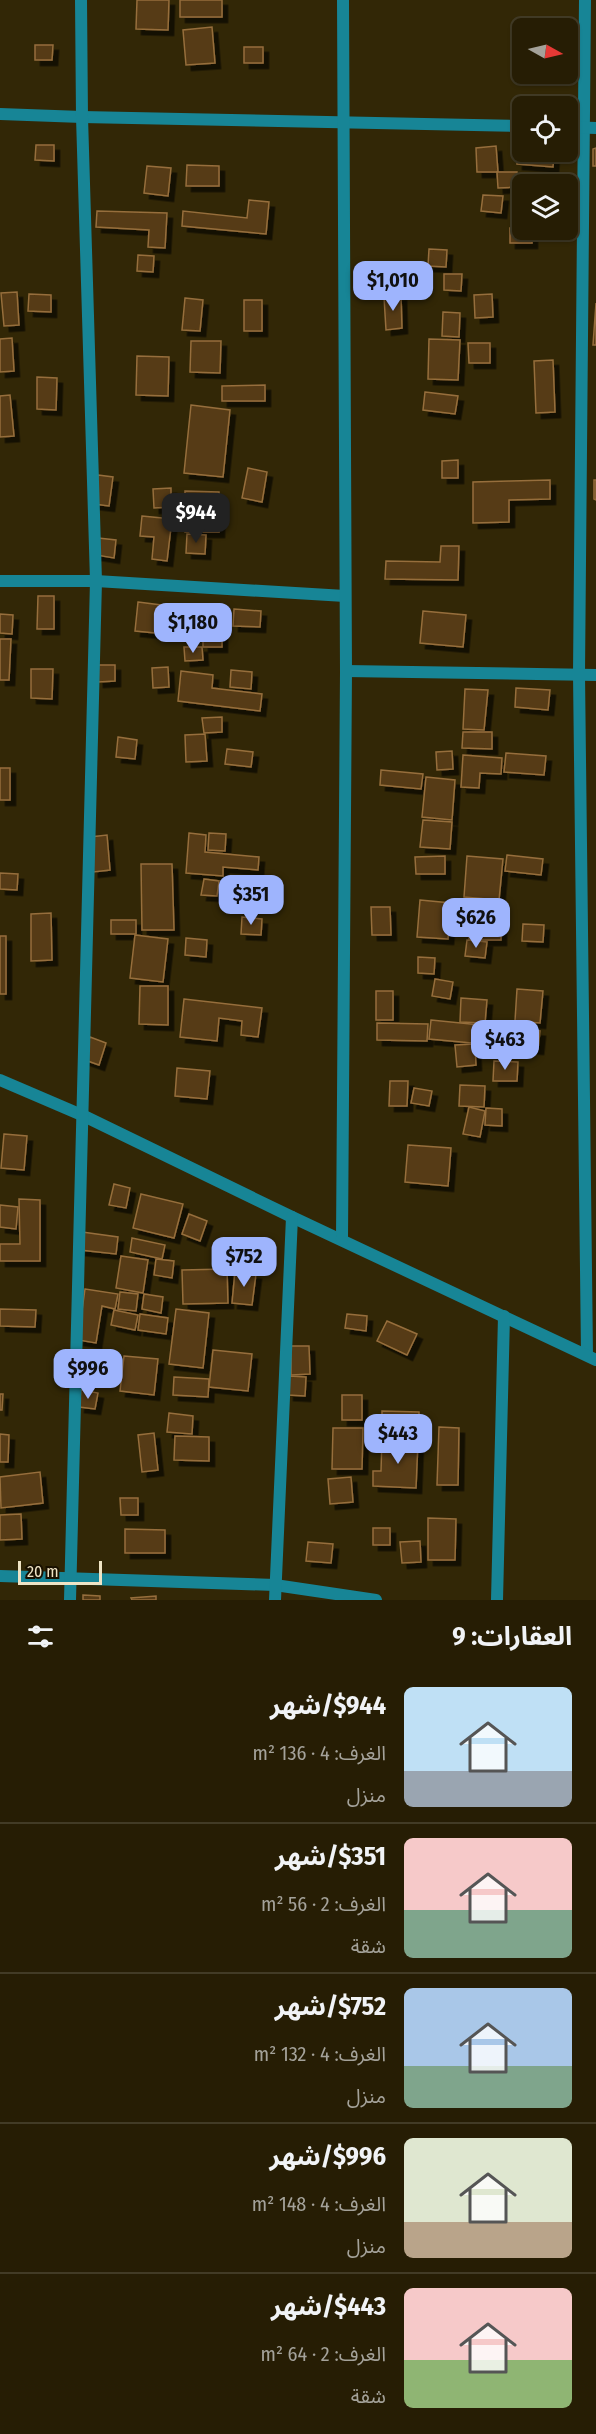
<!DOCTYPE html>
<html lang="ar">
<head>
<meta charset="utf-8">
<style>
	body { margin:0; font-family:"Fira Sans Condensed","Noto Sans Arabic",sans-serif; background:#2e260e; color:#f1f3f6; direction:rtl; height:100vh; display:flex; flex-direction:column; font-size:22px; white-space:nowrap }
	* { box-sizing:border-box; margin:0 }
	p { font-size:20px; color:#a4a29a }
	.icon { flex:none; width:33px; height:33px; fill:none; stroke:currentColor; stroke-width:2; stroke-linecap:round; stroke-linejoin:round }
	.map { position:relative; height:1600px; overflow:hidden; direction:ltr }
	.details { display:flex; flex-direction:column; background:#261d04; flex:1 }
	.details>* { flex:none }
	.needle { width:39px; rotate:98deg }
	.controls { position:absolute; left:512px; top:18px; display:grid; gap:12px }
	.controls a { display:grid; place-items:center; width:66px; height:66px; border-radius:9px; background:#261d04; box-shadow:0 2px 4px #0004,0 0 0 2px #423b26; font-size:30px }
	.scale { position:absolute; left:18px; bottom:15px; width:84px; box-sizing:border-box; padding-left:6px; border:3px solid #efe4c5; border-top:0; font-size:16px; line-height:21px; white-space:nowrap; color:#efe4c5; -webkit-text-stroke:4px #181000; paint-order:stroke }
	.price { position:absolute; translate:-50% -51px; padding:0 14px; border-radius:12px; background:#9eb4fd; color:#111; font-size:20px; line-height:39px; filter:drop-shadow(0 2px 3px #0008) }
	.price::after { content:''; position:absolute; left:50%; top:36px; width:18px; height:14px; margin-left:-9px; background:inherit; clip-path:polygon(0 0,100% 0,50% 100%) }
	.price.active { background:#222; color:#fff }
	ul { padding:0; list-style:none }
	li { display:flex; align-items:center; gap:18px; height:150px; padding:0 24px }
	li+li { border-top:2px solid #423b26 }
	li span { display:grid; place-items:center; flex:none; width:168px; height:120px; border-radius:9px; color:#555 }
	li>.icon { margin-inline-start:auto }
	span .icon { width:72px; height:72px; fill:#fffc; stroke-width:1 }
	li b { font-size:26px }
	h2 { display:flex; justify-content:space-between; align-items:center; height:72px; padding:0 24px; font-size:26px }
	.map>svg:first-child { display:block }
</style>
</head>
<body>
<div class="map">
<svg width="596" height="1600" viewBox="0 0 596 1600">
	<defs>
		<filter id="shadow"><feDropShadow dx="5.5" dy="5.5" stdDeviation="0" flood-color="#0009"/></filter>
	</defs>
	<rect width="100%" height="100%" fill="#322706"/>
	<g fill="#563a12" stroke="#966e3c" stroke-width="1.5" filter="url(#shadow)">
		<path d="M137 0H169L168 30 136 29Z"/>
		<rect x="180" y="0" width="42" height="17"/>
		<path d="M212 27 215 63 186 65 183 30Z"/>
		<path d="M35 45H53L52 60H35Z"/>
		<rect x="244" y="47" width="19" height="16"/>
		<path d="M36 145H54V161L35 160Z"/>
		<path d="M496 146 498 172H477L476 148Z"/>
		<path d="M518 146H522V152H554L553 167 517 164Z"/>
		<path d="M596 148V166H593V149Z"/>
		<path d="M187 165 219 166V186H186Z"/>
		<path d="M147 166 171 168 168 196 144 193Z"/>
		<path d="M497 172H517L518 187 498 188Z"/>
		<path d="M483 195 503 196 501 213 481 211Z"/>
		<path d="M249 200 269 202 266 234 182 226 183 211 247 218Z"/>
		<path d="M97 211 167 213 165 248 148 247 149 230 96 227Z"/>
		<path d="M510 228 532 230V243H510Z"/>
		<path d="M429 249 447 250 446 267 428 266Z"/>
		<path d="M138 255 154 256 153 272 137 271Z"/>
		<path d="M444 274H462L461 291 444 290Z"/>
		<path d="M17 292 19 325 4 326 1 293Z"/>
		<path d="M29 294 51 295V312L28 311Z"/>
		<path d="M492 294 493 317 475 318 474 295Z"/>
		<path d="M401 295 402 328 386 330 384 297Z"/>
		<path d="M185 298 203 300 200 331 182 330Z"/>
		<rect x="244" y="300" width="18" height="31"/>
		<path d="M596 303V345H593Z"/>
		<path d="M443 312 460 313 459 337 442 336Z"/>
		<path d="M12 338 14 371 0 372V339Z"/>
		<path d="M429 339 460 340 458 380 428 379Z"/>
		<path d="M191 341H221L220 373 190 372Z"/>
		<path d="M468 343H490V363H469Z"/>
		<path d="M137 356 169 357 168 396 136 395Z"/>
		<path d="M553 360 555 412 536 413 534 361Z"/>
		<path d="M37 377 57 378 56 410 37 409Z"/>
		<path d="M265 385V401H222V386Z"/>
		<path d="M425 392 458 396 455 414 423 410Z"/>
		<path d="M10 395 14 436 0 437V396Z"/>
		<path d="M191 405 230 410 223 477 184 473Z"/>
		<path d="M458 460V478H442V461Z"/>
		<path d="M248 468 267 472 262 502 242 498Z"/>
		<path d="M98 475 113 477 109 506 94 504Z"/>
		<path d="M550 480V499L509 500V522L473 523V482Z"/>
		<path d="M594 480H596V500L594 499Z"/>
		<path d="M171 488V507L154 508 153 489Z"/>
		<path d="M185 491 219 492V532H185Z"/>
		<path d="M142 516 172 519 167 561 152 559 154 537 140 536Z"/>
		<path d="M187 534 206 535 205 554 186 553Z"/>
		<path d="M98 538 116 540 114 558 96 555Z"/>
		<path d="M441 546H459L458 580 385 579 386 561 440 562Z"/>
		<path d="M38 596H54V629H37Z"/>
		<path d="M138 602 169 606 166 634 135 631Z"/>
		<path d="M234 609 261 611 260 627 233 626Z"/>
		<path d="M423 611 466 615 463 647 420 643Z"/>
		<path d="M0 614 13 615 12 634 0 633Z"/>
		<rect x="203" y="629" width="19" height="18"/>
		<path d="M0 639H11L9 680H0Z"/>
		<path d="M184 647H202L203 660 185 661Z"/>
		<path d="M97 665H115V681L98 682Z"/>
		<path d="M168 667 169 687 153 688 152 668Z"/>
		<path d="M31 669H53L52 699 31 698Z"/>
		<path d="M231 670 252 672 251 689 230 687Z"/>
		<path d="M181 671 213 675 212 688 262 694 260 711 178 701Z"/>
		<path d="M516 688 550 690 548 710 515 707Z"/>
		<path d="M465 689 488 690 484 730 463 729Z"/>
		<path d="M222 717V732L204 733 202 718Z"/>
		<path d="M463 732H492V749L462 748Z"/>
		<path d="M205 734 207 761 186 762 185 735Z"/>
		<path d="M118 737 137 740 135 759 116 757Z"/>
		<path d="M227 749 253 752 251 767 225 764Z"/>
		<path d="M452 751 453 769 437 770 436 752Z"/>
		<path d="M506 753 546 756 544 775 504 772Z"/>
		<path d="M463 755 502 758 501 774 480 773 479 788 461 787Z"/>
		<rect x="0" y="768" width="10" height="32"/>
		<path d="M381 770 423 774 421 789 380 785Z"/>
		<path d="M426 777 455 780 452 820 422 817Z"/>
		<path d="M423 820 452 822 450 849 420 847Z"/>
		<path d="M189 833 206 835 205 852 259 857 258 870 223 867V876L186 873Z"/>
		<path d="M209 833 226 834 225 851 208 850Z"/>
		<path d="M107 835 110 870 93 872 90 837Z"/>
		<path d="M507 855 543 859 541 875 505 871Z"/>
		<path d="M445 856V874H416L415 857Z"/>
		<path d="M467 856 503 859 499 900 464 897Z"/>
		<path d="M141 864H172L174 930H142Z"/>
		<path d="M0 873 18 874 17 890 0 889Z"/>
		<path d="M204 879 219 881 217 896 201 895Z"/>
		<path d="M420 900 451 903 448 939 417 937Z"/>
		<path d="M501 903V940H469V904Z"/>
		<path d="M371 907H390L391 935H372Z"/>
		<path d="M51 913 52 960 31 961V914Z"/>
		<path d="M242 917 262 919 261 935 241 934Z"/>
		<rect x="111" y="920" width="25" height="14"/>
		<path d="M523 924 544 925 543 942 522 941Z"/>
		<path d="M135 935 168 939 163 982 130 978Z"/>
		<rect x="0" y="936" width="6" height="58"/>
		<path d="M186 938 207 940 206 957 185 955Z"/>
		<path d="M467 940 487 942 485 958 465 956Z"/>
		<path d="M418 957 435 958 434 974 418 973Z"/>
		<path d="M435 979 453 982 450 999 432 996Z"/>
		<path d="M140 986H168V1025L139 1024Z"/>
		<path d="M517 989 543 991 540 1023 515 1021Z"/>
		<rect x="376" y="991" width="17" height="29"/>
		<path d="M461 998 487 1000 485 1023 460 1022Z"/>
		<path d="M184 999 262 1008 258 1037 241 1035 242 1021 219 1018 217 1041 180 1037Z"/>
		<path d="M431 1020 540 1031 538 1049 429 1039Z"/>
		<path d="M377 1023 428 1024 427 1041 377 1040Z"/>
		<path d="M90 1037 106 1043 99 1065 82 1059Z"/>
		<path d="M475 1044 476 1065 457 1067 455 1045Z"/>
		<path d="M494 1061 518 1062 517 1081H493Z"/>
		<path d="M177 1068 210 1071 207 1099 175 1096Z"/>
		<path d="M390 1081H408L407 1106H389Z"/>
		<path d="M460 1085 485 1086 484 1107 459 1106Z"/>
		<path d="M414 1088 432 1091 429 1106 411 1103Z"/>
		<path d="M469 1107 485 1111 480 1137 463 1134Z"/>
		<path d="M486 1108 502 1109V1126L485 1125Z"/>
		<path d="M4 1134 27 1136 24 1170 1 1168Z"/>
		<path d="M408 1145 451 1148 448 1186 405 1182Z"/>
		<path d="M114 1184 130 1188 126 1208 109 1205Z"/>
		<path d="M141 1194 183 1204 174 1238 133 1228Z"/>
		<path d="M19 1199 40 1200V1261H0V1244H20Z"/>
		<path d="M0 1205 18 1207 16 1229 0 1227Z"/>
		<path d="M189 1214 207 1221 200 1241 182 1234Z"/>
		<path d="M82 1232 118 1237 116 1254 80 1250Z"/>
		<path d="M132 1238 165 1245 162 1259 130 1252Z"/>
		<path d="M121 1256 148 1260 143 1293 116 1288Z"/>
		<path d="M156 1259 174 1261 172 1278 154 1275Z"/>
		<path d="M227 1269 228 1303 183 1304 182 1270Z"/>
		<path d="M235 1271 256 1274 252 1305 232 1303Z"/>
		<path d="M85 1289 118 1294 115 1309 102 1306 96 1343 78 1340Z"/>
		<path d="M120 1292 138 1294 136 1311 118 1309Z"/>
		<path d="M144 1294 163 1297 161 1313 142 1309Z"/>
		<path d="M0 1309 36 1310 35 1327 0 1326Z"/>
		<path d="M176 1309 209 1313 203 1368 169 1364Z"/>
		<path d="M114 1310 138 1315 135 1330 111 1325Z"/>
		<path d="M140 1314 168 1318 166 1334 138 1330Z"/>
		<path d="M347 1314 367 1316 366 1331 345 1328Z"/>
		<path d="M387 1321 417 1334 407 1355 377 1341Z"/>
		<path d="M291 1346H309L310 1374 291 1375Z"/>
		<path d="M213 1350 252 1354 248 1391 209 1387Z"/>
		<path d="M124 1356 158 1359 154 1395 120 1391Z"/>
		<path d="M289 1376 306 1377 305 1396 288 1395Z"/>
		<path d="M174 1377 209 1379 208 1397 173 1395Z"/>
		<path d="M81 1390 98 1393 95 1409 79 1407Z"/>
		<path d="M0 1394H3L2 1410H0Z"/>
		<rect x="342" y="1395" width="20" height="25"/>
		<path d="M382 1411 419 1412V1429L382 1428Z"/>
		<path d="M169 1413 193 1416 192 1434 167 1432Z"/>
		<path d="M439 1427 459 1428 458 1485H437Z"/>
		<path d="M333 1428H363L362 1469H332Z"/>
		<path d="M154 1433 158 1470 142 1472 138 1435Z"/>
		<path d="M0 1434 9 1435 8 1462H0Z"/>
		<path d="M175 1436 209 1437V1461L174 1460Z"/>
		<path d="M382 1439 418 1441 416 1488 373 1486V1471H381Z"/>
		<path d="M40 1472 43 1503 1 1508 0 1477Z"/>
		<path d="M351 1477 353 1502 330 1504 328 1479Z"/>
		<path d="M120 1498H138V1515H121Z"/>
		<path d="M21 1514 22 1539 0 1540V1515Z"/>
		<path d="M428 1518 456 1519 455 1560H428Z"/>
		<rect x="373" y="1528" width="17" height="17"/>
		<path d="M125 1529 165 1530V1553H125Z"/>
		<path d="M420 1541 421 1562 402 1563 400 1542Z"/>
		<path d="M308 1542 333 1544 331 1563 306 1561Z"/>
		<path d="M83 1595 100 1596V1600H83Z"/>
		<path d="M156 1596V1600H132L131 1598Z"/>
	</g>
	<g fill="none" stroke-linecap="round" stroke-linejoin="round">
		<g stroke="#178596" stroke-width="12">
			<path d="M585 0 579 674 587 1355"/>
			<path d="M0 114 82 117 522 126"/>
			<path d="M567 127 596 128"/>
			<path d="M0 581H96L345 596"/>
			<path d="M346 671 596 675"/>
			<path d="M0 1080 84 1116 292 1217 596 1360"/>
			<path d="M342 1239 346 671 343 0"/>
			<path d="M0 1576 275 1585 376 1600"/>
			<path d="M70 1600 96 581 82 117 81 0"/>
			<path d="M275 1600 292 1217"/>
			<path d="M497 1600 504 1316"/>
		</g>
	</g>
</svg>
<div class="controls">
<a><svg class="needle" viewBox="-14 -14 28 28"><path d="M0-13l5 13h-10z" fill="#e53935"/><path d="M0 13l5-13h-10z" fill="#a4a29a"/></svg></a>
<a><svg class="icon" aria-label="locate" viewBox="0 0 24 24"><circle cx="12" cy="12" r="6"/><path d="M12 2v4M12 18v4M2 12h4M18 12h4"/></svg></a>
<a><svg class="icon" aria-label="layers" viewBox="0 0 24 24"><path d="M12 4l9 5-9 5-9-5zM3 14l9 5 9-5"/></svg></a>
</div>
<div class="scale">20 m</div>
<b class="price" style="left:393px;top:312px">$1,010</b>
<b class="price active" style="left:196px;top:544px">$944</b>
<b class="price" style="left:193px;top:654px">$1,180</b>
<b class="price" style="left:251px;top:926px">$351</b>
<b class="price" style="left:476px;top:949px">$626</b>
<b class="price" style="left:505px;top:1071px">$463</b>
<b class="price" style="left:244px;top:1288px">$752</b>
<b class="price" style="left:88px;top:1400px">$996</b>
<b class="price" style="left:398px;top:1465px">$443</b>
</div>
<section class="details">
<h2>العقارات: 9<svg class="icon" aria-label="filters" viewBox="0 0 24 24"><path d="M4 7h16M4 17h16"/><circle cx="9" cy="7" r="2"/><circle cx="15" cy="17" r="2"/></svg></h2>
<ul>
<li><span style="background:linear-gradient(#bfe0f5 70%,#9aa5b1 0)"><svg class="icon" aria-label="home" viewBox="0 0 24 24"><path d="M3 11l9-7 9 7M6 9v11h12V9"/></svg></span><div><b>$944/شهر</b><p>الغرف: 4 · 136 m²</p><p>منزل</p></div></li>
<li><span style="background:linear-gradient(#f6c9c9 60%,#7fa58c 0)"><svg class="icon" aria-label="home" viewBox="0 0 24 24"><path d="M3 11l9-7 9 7M6 9v11h12V9"/></svg></span><div><b>$351/شهر</b><p>الغرف: 2 · 56 m²</p><p>شقة</p></div></li>
<li><span style="background:linear-gradient(#a9c7e8 65%,#7fa58c 0)"><svg class="icon" aria-label="home" viewBox="0 0 24 24"><path d="M3 11l9-7 9 7M6 9v11h12V9"/></svg></span><div><b>$752/شهر</b><p>الغرف: 4 · 132 m²</p><p>منزل</p></div></li>
<li><span style="background:linear-gradient(#dfe7d0 70%,#b9a48a 0)"><svg class="icon" aria-label="home" viewBox="0 0 24 24"><path d="M3 11l9-7 9 7M6 9v11h12V9"/></svg></span><div><b>$996/شهر</b><p>الغرف: 4 · 148 m²</p><p>منزل</p></div></li>
<li><span style="background:linear-gradient(#f6c9c9 60%,#8fb573 0)"><svg class="icon" aria-label="home" viewBox="0 0 24 24"><path d="M3 11l9-7 9 7M6 9v11h12V9"/></svg></span><div><b>$443/شهر</b><p>الغرف: 2 · 64 m²</p><p>شقة</p></div></li>
</ul>
</section>
</body>
</html>
